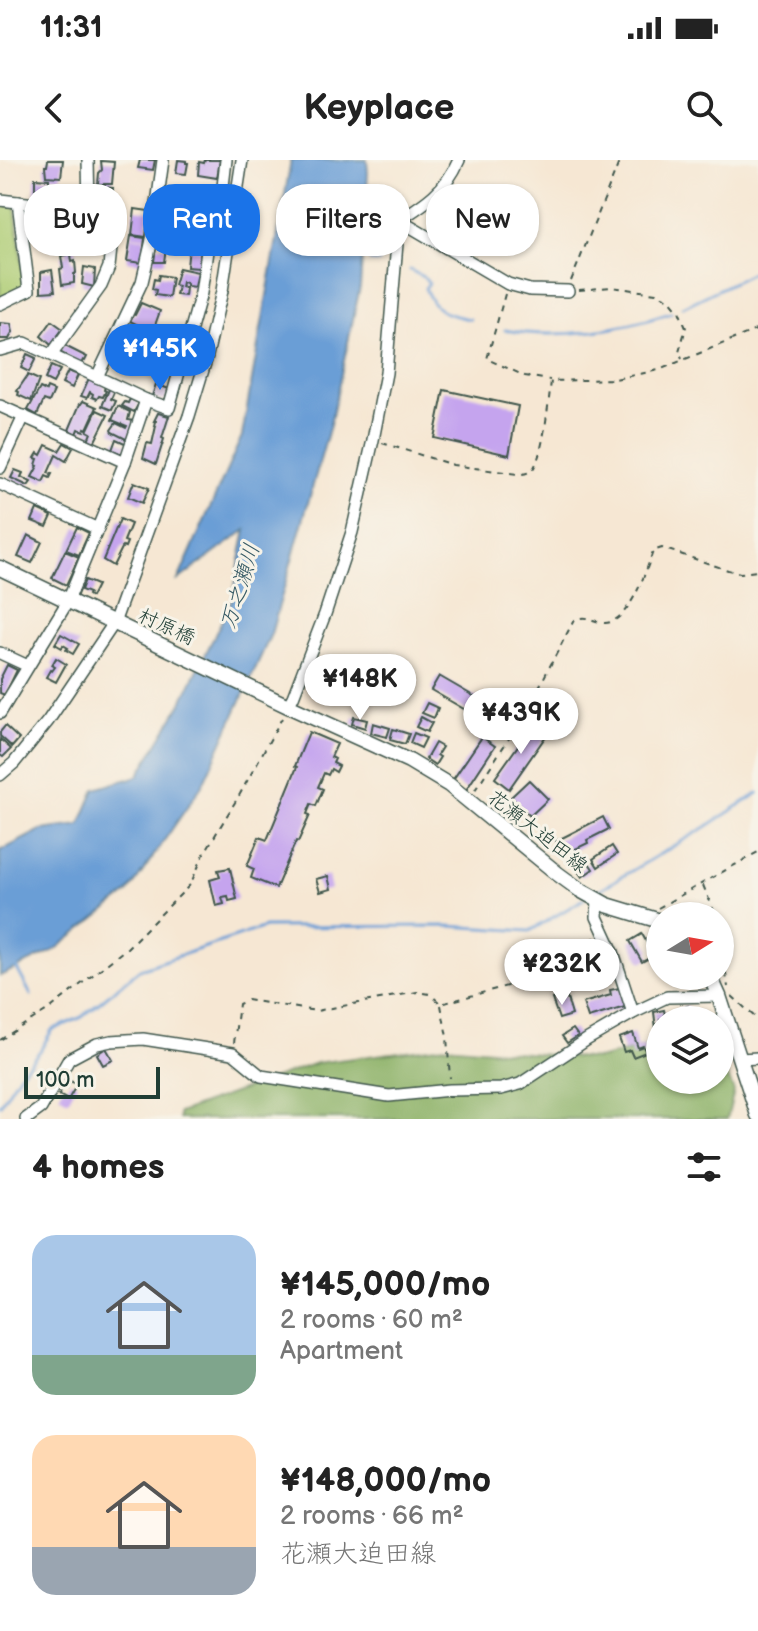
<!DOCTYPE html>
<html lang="en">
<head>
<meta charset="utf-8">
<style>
	body { margin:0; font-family:"Balsamiq Sans","Klee One",sans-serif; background:#f2f2f2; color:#222; height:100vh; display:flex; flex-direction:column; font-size:30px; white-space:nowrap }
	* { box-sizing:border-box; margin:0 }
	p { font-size:26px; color:#767676 }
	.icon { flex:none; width:44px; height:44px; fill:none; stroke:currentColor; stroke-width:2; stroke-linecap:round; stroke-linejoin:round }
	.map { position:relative; height:959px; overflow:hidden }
	.panel { display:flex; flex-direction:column; background:#fff; flex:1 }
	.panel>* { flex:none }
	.top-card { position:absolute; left:24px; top:24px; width:710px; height:72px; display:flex; gap:16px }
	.needle { width:52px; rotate:79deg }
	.tools { position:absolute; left:646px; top:742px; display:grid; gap:16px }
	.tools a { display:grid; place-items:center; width:88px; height:88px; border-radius:50%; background:#fff; box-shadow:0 2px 6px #0004; font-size:40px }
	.scale { position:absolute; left:24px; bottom:20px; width:136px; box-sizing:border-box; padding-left:8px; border:4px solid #1f3d34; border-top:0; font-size:22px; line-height:28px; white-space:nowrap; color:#1f3d34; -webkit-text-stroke:6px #f7f3e8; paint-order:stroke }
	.price { position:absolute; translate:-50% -68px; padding:0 18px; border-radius:28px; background:#fff; color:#222; font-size:26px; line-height:52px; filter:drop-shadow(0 2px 4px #0008) }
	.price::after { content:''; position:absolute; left:50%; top:48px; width:24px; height:18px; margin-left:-12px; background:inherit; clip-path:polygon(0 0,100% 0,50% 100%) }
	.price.current { background:#1a73e8; color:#fff }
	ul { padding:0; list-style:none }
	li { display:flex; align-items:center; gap:24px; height:200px; padding:0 32px }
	li span { display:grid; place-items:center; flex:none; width:224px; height:160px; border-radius:24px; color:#555 }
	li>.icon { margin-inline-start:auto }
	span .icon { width:96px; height:96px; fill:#fffc; stroke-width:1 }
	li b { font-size:34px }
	h2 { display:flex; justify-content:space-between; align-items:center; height:96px; padding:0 32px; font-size:34px }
	.tag { padding:0 28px; border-radius:32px; background:#fff; box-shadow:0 2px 6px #0004; font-size:28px; line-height:72px }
	.tag.current { background:#1a73e8; color:#fff }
	.status { display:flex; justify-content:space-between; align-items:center; height:56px; padding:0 40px; background:#fff; direction:ltr }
	.status svg { height:22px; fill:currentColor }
	header { display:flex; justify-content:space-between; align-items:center; height:104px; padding:0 32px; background:#fff; font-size:36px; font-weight:800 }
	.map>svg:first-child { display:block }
</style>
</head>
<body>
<div class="status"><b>11:31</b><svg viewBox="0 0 49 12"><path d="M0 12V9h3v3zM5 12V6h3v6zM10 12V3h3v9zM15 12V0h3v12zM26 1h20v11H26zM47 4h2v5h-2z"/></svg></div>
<header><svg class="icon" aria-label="back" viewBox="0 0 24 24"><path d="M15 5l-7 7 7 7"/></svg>Keyplace<svg class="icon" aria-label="search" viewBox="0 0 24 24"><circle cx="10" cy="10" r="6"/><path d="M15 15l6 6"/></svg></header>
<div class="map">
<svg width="758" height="959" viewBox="0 0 758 959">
	<rect width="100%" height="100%" fill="#f7f3e8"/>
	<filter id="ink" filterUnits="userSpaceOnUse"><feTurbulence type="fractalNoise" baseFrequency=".0125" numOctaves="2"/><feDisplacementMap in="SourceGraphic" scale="16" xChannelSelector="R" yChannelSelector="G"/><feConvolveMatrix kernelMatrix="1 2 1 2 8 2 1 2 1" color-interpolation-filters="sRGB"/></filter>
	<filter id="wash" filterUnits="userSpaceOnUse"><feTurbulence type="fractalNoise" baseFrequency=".006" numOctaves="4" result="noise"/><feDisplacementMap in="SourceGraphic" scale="32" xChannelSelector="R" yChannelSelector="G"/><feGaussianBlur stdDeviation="1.8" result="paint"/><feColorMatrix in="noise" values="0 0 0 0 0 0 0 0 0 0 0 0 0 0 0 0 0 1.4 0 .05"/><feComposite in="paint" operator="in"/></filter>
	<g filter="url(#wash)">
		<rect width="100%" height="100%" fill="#f6e7d3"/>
		<path fill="#adcc73" stroke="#668454" stroke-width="2" d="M0 45 15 47 25 127 0 138Z"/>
		<path fill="#8ab065" stroke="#54764c" stroke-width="2" d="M660 883V920H720V899L734 931 727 959H179V953L316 903 445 886 598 899Z"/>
		<path fill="#6a9ed6" stroke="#446e85" stroke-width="2" d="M291 0H367L368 13 360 127 330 265 271 474 203 624 128 733 55 790 0 816V691L41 670 80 665 95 629 138 616 181 544 232 440 246 370 178 420 242 276Z"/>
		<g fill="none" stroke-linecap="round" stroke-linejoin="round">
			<g stroke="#6a9ed6" stroke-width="3">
				<path d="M361 75 370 101 379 102"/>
				<path d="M410 110 425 118 429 123 425 128C435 153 445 154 470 159"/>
				<path d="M683 147 758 110"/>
				<path d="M505 170C558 180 620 170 671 153"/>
				<path d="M594 733 706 667 758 633"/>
				<path d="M16 807 31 835"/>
				<path d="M0 945 19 915 40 891 52 870 82 857 140 809 265 767 448 766 530 771 584 739"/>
			</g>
		</g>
		<g id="blocks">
			<g fill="#c5a4ee">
				<path d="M48 0H63L61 17 46 16 45 6H47Z"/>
				<path d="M140 0H155L153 10 138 8Z"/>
				<path d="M178 0 186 1V3H188L186 14 176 13Z"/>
				<path d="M205 0H220L217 18 198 15 199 2 204 3Z"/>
				<path d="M101 1 114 2 112 24H98L99 13 102 10Z"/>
				<path d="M35 18 49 19V25H50L47 39 35 38Z"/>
				<path d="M95 24 100 25V27L113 28 112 38 94 36Z"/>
				<path d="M169 36 183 38 180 56 166 54Z"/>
				<path d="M99 38 111 41 108 52 98 47Z"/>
				<path d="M187 39 211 42 210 51 200 48V52L193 51V54H185Z"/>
				<path d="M135 49 149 51 146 77 132 75Z"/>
				<path d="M48 52 50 73 37 75 34 53Z"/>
				<path d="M75 61 76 93 71 94 72 102 75 101 76 113 74 114V123L62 125 60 109 63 108 61 96 67 95 66 87H64L62 81 61 67 65 66V63L67 62Z"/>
				<path d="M193 62 211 63 210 76 192 77 193 73H191Z"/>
				<path d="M131 76 145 78 142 103 127 101Z"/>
				<path d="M156 86 166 87 164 102H154Z"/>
				<path d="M189 87 201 89 199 108 187 107Z"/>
				<path d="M84 107 95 109 94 127 82 124Z"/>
				<path d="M179 108 198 112 195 127 187 126V123L182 122 181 127 186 128 185 136 176 135 178 126 174 125Z"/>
				<path d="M52 110 55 131 41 132V112Z"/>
				<path d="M159 115 172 117 169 137 155 135 156 130 152 129 154 119 158 120Z"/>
				<path d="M141 143 160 151 154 168 149 166 148 170 130 161 133 154 135 155Z"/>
				<path d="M52 161 63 169 51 185 41 176Z"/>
				<path d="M0 163 11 164 13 172 9 179H0Z"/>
				<path d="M63 185 87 197 85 201 83 200 81 204 60 192Z"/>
				<path d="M27 194 36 198 29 212 21 208Z"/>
				<path d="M51 206 60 210 53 223 45 219Z"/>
				<path d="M68 211 78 215 72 228 62 223Z"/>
				<path d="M28 215 39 220 31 241 18 235 19 232 17 231Z"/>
				<path d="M89 218 105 226 104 230 106 231 103 237 99 236 97 239 92 237 93 234 90 232 87 238 81 236Z"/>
				<path d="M156 224 169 229 165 240 161 239 160 240 152 236Z"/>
				<path d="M110 227 115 230 111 239 116 241 112 250 102 246Z"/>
				<path d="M40 228 46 231 47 228 54 231 49 242 44 240 37 255 28 250Z"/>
				<path d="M444 230 518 246 509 295 434 278Z"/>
				<path d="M130 239 139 243 134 252 122 246 125 242 128 243Z"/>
				<path d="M83 241 97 247 87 269 85 268 84 271 78 269 76 274 69 270 80 244H81Z"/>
				<path d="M118 246 130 252 128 260 135 261 128 280 112 272 111 270 116 263 126 268 127 266 112 260Z"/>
				<path d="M97 250 108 255 94 283 88 280 91 273 87 271Z"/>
				<path d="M158 253 169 256 162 278 164 279 156 304 143 298 147 283 152 284 156 266H155L156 261H154Z"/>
				<path d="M116 279 127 284 122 294 112 290Z"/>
				<path d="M64 283 73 288 66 301 56 295 48 313 52 314 50 318 46 316 43 322 32 317 38 306 36 305 38 299 35 298 38 293 41 295 46 285 59 291Z"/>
				<path d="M15 310 23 313 21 317 31 322 28 326 11 318Z"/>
				<path d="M134 322 149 328 142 343 128 337Z"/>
				<path d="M37 349 52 356 47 367 32 361Z"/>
				<path d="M120 359 131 364 124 381 127 382 125 387 123 386 113 406 103 400Z"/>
				<path d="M77 367 89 373 79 395 66 390Z"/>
				<path d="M28 375 42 382 32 403 18 397Z"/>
				<path d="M65 391 79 397 66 425 52 418Z"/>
				<path d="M85 420 97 425 91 437 88 435 89 433 81 430Z"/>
				<path d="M61 474 79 484 73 494 66 490 68 488 63 485 62 488 55 484Z"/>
				<path d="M56 498 66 504 56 522 46 517 50 510 52 511 55 507 52 505Z"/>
				<path d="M7 505 17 510 5 535 0 533V519Z"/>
				<path d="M439 516 489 545 491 542 510 553 497 574 479 563 481 559 431 530Z"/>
				<path d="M549 530 562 537 556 546 544 539Z"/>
				<path d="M427 543 438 548 434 558 422 553Z"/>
				<path d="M354 557 367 560 365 568 352 564Z"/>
				<path d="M421 557 432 563 427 572 416 567Z"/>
				<path d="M373 563 390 568 387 577 371 573Z"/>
				<path d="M534 563 548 573 509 629 495 618Z"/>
				<path d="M5 566 19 579 12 587 0 576V572Z"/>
				<path d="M393 569 409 574 405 584 390 580Z"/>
				<path d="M309 572 337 584 331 597 335 599 333 603 339 606 336 612 331 609 328 615 324 613 318 627 323 629 316 646 311 644 307 654 310 655 298 682 296 681 276 728 251 718 254 709 247 706 259 677 267 680 297 607 295 606Z"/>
				<path d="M414 573 426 578 421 588 410 583Z"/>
				<path d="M482 577 495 586 466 630 452 621Z"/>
				<path d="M0 579 11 589 3 597 0 595Z"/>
				<path d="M435 583 442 587 437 595 440 597 435 605 426 599Z"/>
				<path d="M529 620 548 639 530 656 511 637Z"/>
				<path d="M603 657 609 669 587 680 588 683 563 695 556 681Z"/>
				<path d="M612 686 617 694 598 707 593 699Z"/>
				<path d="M589 703 593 709 582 717 578 711Z"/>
				<path d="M230 708 237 739 229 741 228 736 222 737 224 744 216 746 210 720 220 717 218 710Z"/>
				<path d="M328 716 331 729 320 732 316 719Z"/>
				<path d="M642 774 651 790 648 792 651 797 642 802 630 781Z"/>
				<path d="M597 786 599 792 595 793 598 800 585 804 581 792Z"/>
				<path d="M562 815 565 826 548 830 545 819Z"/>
				<path d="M620 828 625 847 588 858 583 843 611 835 610 830Z"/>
				<path d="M566 835 572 855 559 859 552 839Z"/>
				<path d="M688 846 693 860H679L676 850Z"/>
				<path d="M664 850 666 860H660V877H657L654 852Z"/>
				<path d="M573 869 578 876 567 883 562 876Z"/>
				<path d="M633 873 638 888 643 886 646 892 633 897 630 890 624 892 619 878Z"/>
				<path d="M106 888 113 900 103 905 97 894Z"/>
				<path d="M70 921 77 924 68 940 59 935 64 926 67 928Z"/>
			</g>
		</g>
	</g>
	<g filter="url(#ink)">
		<use href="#blocks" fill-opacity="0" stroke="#3f564c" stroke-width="2"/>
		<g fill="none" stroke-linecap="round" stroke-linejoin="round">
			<defs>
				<g id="minor">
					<path d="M88 0 89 50"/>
					<path d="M0 40 89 50 105 56 109 64 111 88 109 107 101 126 52 194"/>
					<path d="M399 60 508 124 530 130 568 131"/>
					<path d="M399 60C426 43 446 30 459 0"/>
					<path d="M152 80 208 84"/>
					<path d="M0 144 29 130 18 42"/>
					<path d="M0 190 25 183 146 240 169 248 201 133 208 84 218 71 226 0"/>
					<path d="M97 217 142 122 152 80 163 0"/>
					<path d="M0 246 125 302"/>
					<path d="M0 308 24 256"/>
					<path d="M0 324 98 369"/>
					<path d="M0 493 28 506"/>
					<path d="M288 546 293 537 325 454 352 372 373 280 386 213 399 60"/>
					<path d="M0 553 68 441 125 302 146 240"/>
					<path d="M0 615 14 603 48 561 114 463 189 256 206 200 222 131 242 0"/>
					<path d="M598 741 597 757 613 792 633 853"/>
					<path d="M739 899 758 898"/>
					<path d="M26 959 41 948 69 899 97 884 111 881 143 879 233 893 261 916 389 936 450 930 501 929 520 924 588 879 633 853 667 837 719 836"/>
				</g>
				<g id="tertiary">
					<path d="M0 408 288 546 409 601 449 625 558 714 580 730 607 745 660 761"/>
					<path d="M710 816 719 836 758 955"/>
				</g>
			</defs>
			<use href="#minor" stroke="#3f564c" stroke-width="14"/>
			<use href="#tertiary" stroke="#3f564c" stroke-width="17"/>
			<g stroke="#3f564c" stroke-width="2" stroke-dasharray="6 6" stroke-linecap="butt">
				<path d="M571 121 620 0"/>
				<path d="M579 130 611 127 656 133 669 139 679 151 686 168 679 192 682 199"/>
				<path d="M505 134 487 199 525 216 550 220"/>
				<path d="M382 283 453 305 518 314C523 314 526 314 531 311 543 302 549 238 551 221L615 219 659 210 758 169"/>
				<path d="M475 630 525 554 574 460C587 454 593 462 605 463 629 463 647 409 653 391L662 388 728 410 740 413 758 411"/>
				<path d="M703 725 716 756"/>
				<path d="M658 748 758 692"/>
				<path d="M720 766 729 795 726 814 728 827"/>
				<path d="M732 836 758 860"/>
				<path d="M441 845 447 877 450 918"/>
				<path d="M0 880 52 847 127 788 190 725 205 692 240 634 282 558"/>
				<path d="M234 883 239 844 247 840 316 851 417 832 430 834 441 844 529 820 541 800 595 778"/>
			</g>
			<use href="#minor" stroke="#fff" stroke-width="11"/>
			<use href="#tertiary" stroke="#fff" stroke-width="14"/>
		</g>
	</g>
	<g text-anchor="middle" stroke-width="6" stroke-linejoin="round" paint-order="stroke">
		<g font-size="20" fill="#1f3d34" stroke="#f7f3e8">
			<text transform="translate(167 466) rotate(25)" y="7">村原橋</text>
			<text transform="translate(538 671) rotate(38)" y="7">花瀬大迫田線</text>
		</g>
		<g font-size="22" font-style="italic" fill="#365a65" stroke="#f7f3e8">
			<text transform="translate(239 426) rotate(-73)" y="8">万之瀬川</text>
		</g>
	</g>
</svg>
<div class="tools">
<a><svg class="needle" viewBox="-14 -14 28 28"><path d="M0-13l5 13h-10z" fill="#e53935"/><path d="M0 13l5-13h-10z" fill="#767676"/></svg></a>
<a><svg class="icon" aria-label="layers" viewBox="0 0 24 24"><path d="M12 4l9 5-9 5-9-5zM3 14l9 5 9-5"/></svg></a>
</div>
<div class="scale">100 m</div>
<b class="price current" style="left:160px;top:232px">¥145K</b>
<b class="price" style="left:360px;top:562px">¥148K</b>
<b class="price" style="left:521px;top:596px">¥439K</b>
<b class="price" style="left:562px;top:847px">¥232K</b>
<div class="top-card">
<a class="tag">Buy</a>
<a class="tag current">Rent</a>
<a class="tag">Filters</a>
<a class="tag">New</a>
</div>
</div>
<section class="panel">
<h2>4 homes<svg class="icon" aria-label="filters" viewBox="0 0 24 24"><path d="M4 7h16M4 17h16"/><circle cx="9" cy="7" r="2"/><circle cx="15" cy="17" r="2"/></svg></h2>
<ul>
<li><span style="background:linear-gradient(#a9c7e8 75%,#7fa58c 0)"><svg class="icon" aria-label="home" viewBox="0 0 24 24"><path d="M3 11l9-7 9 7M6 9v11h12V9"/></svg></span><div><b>¥145,000/mo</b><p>2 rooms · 60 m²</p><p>Apartment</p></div></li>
<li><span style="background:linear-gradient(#ffd9b3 70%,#9aa5b1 0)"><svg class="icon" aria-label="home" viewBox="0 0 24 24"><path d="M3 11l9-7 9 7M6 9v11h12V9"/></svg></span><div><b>¥148,000/mo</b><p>2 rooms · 66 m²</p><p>花瀬大迫田線</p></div></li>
</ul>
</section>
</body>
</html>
